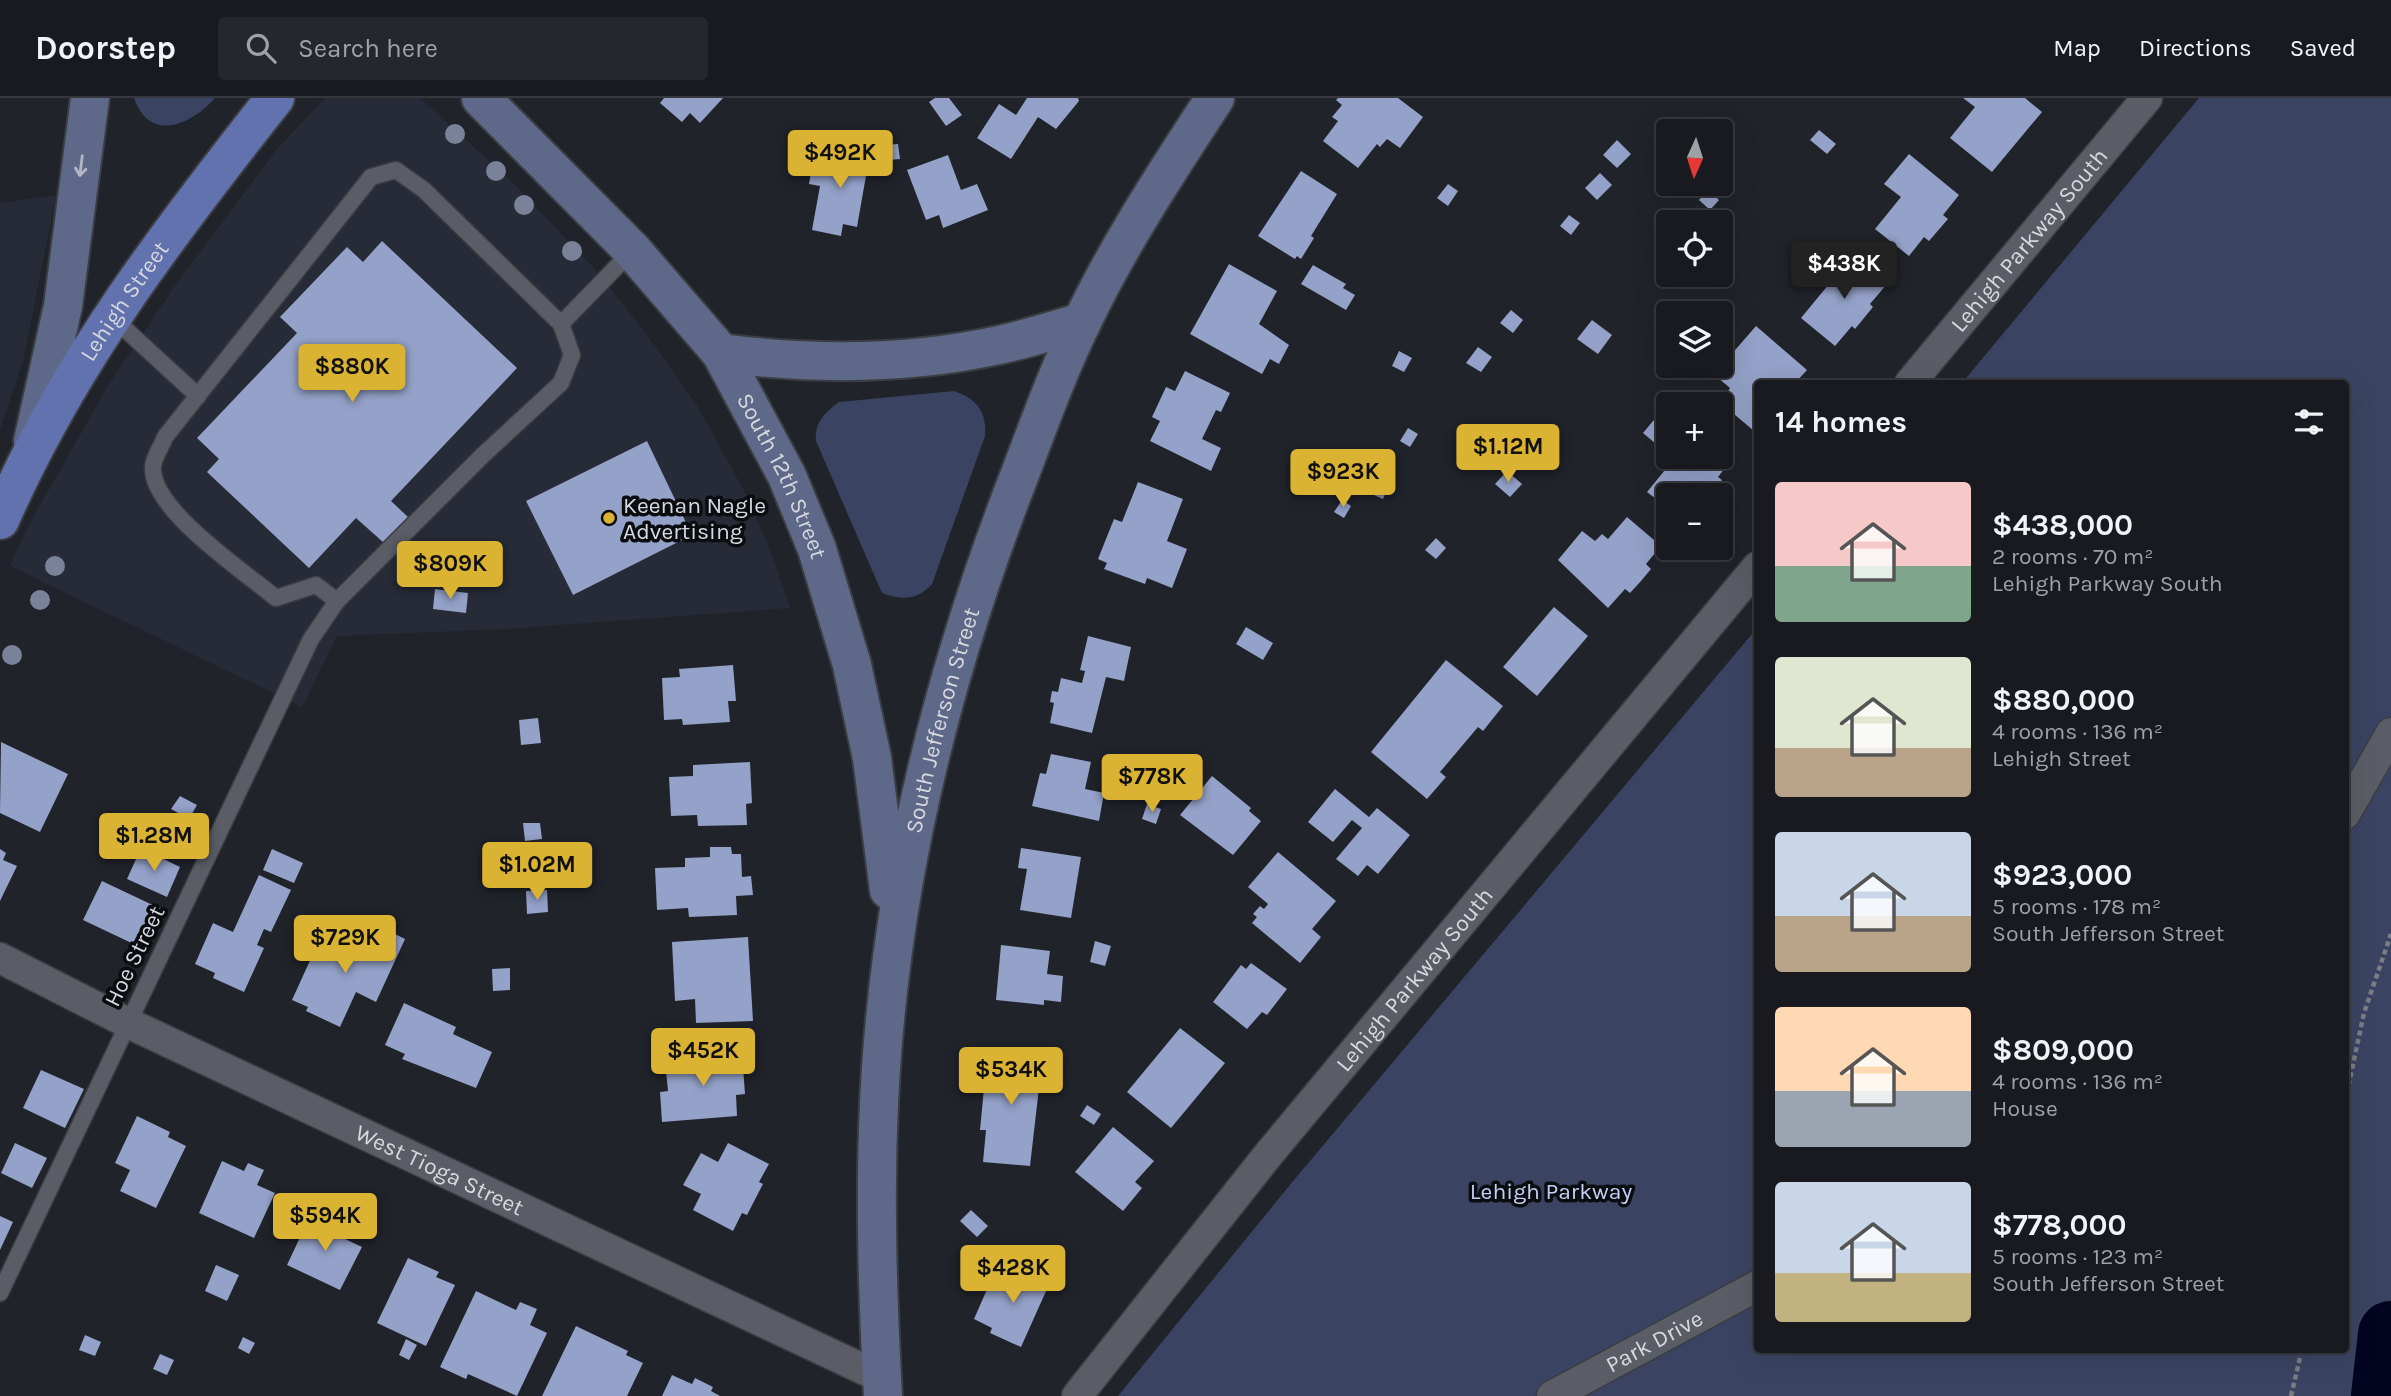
<!DOCTYPE html>
<html lang="en">
<head>
<meta charset="utf-8">
<style>
	body { margin:0; font-family:Karla,sans-serif; background:#25272d; color:#f1f3f6; height:100vh; display:flex; flex-direction:column; font-size:26px; white-space:nowrap }
	* { box-sizing:border-box; margin:0 }
	p { font-size:23px; color:#9fa1a5 }
	.icon { flex:none; width:38px; height:38px; fill:none; stroke:currentColor; stroke-width:2; stroke-linecap:round; stroke-linejoin:round }
	.map { position:relative; flex:1; overflow:hidden }
	.details { position:absolute; left:1754px; top:282px; width:595px; height:973px; display:flex; flex-direction:column; background:#181a20; border-radius:7px; box-shadow:0 7px 28px #0002,0 0 0 2px #36383e }
	.details>* { flex:none }
	.needle { width:46px; rotate:183deg }
	.buttons { position:absolute; left:1656px; top:21px; display:grid; gap:14px }
	.buttons a { display:grid; place-items:center; width:77px; height:77px; border-radius:7px; background:#181a20; box-shadow:0 7px 28px #0002,0 0 0 2px #36383e; font-size:35px }
	.price { position:absolute; translate:-50% -60px; padding:0 16px; border-radius:7px; background:#dbb333; color:#111; font-size:23px; line-height:46px; filter:drop-shadow(0 2px 4px #0008) }
	.price::after { content:''; position:absolute; left:50%; top:42px; width:21px; height:16px; margin-left:-10px; background:inherit; clip-path:polygon(0 0,100% 0,50% 100%) }
	.price.active { background:#222; color:#fff }
	ul { padding:0; list-style:none }
	li { display:flex; align-items:center; gap:21px; height:175px; padding:0 21px }
	li span { display:grid; place-items:center; flex:none; width:196px; height:140px; border-radius:7px; color:#555 }
	li>.icon { margin-inline-start:auto }
	span .icon { width:84px; height:84px; fill:#fffc; stroke-width:1 }
	li b { font-size:30px }
	h2 { display:flex; justify-content:space-between; align-items:center; height:84px; padding:0 21px; font-size:30px }
	header { display:flex; align-items:center; gap:42px; box-sizing:border-box; height:98px; padding:0 35px; background:#181a20; border-bottom:2px solid #36383e }
	header strong { font-size:33px }
	nav { display:flex; gap:38px; margin-inline-start:auto; font-size:24px }
	.search { width:490px; height:63px; background:#25272d; display:flex; align-items:center; gap:18px; box-sizing:border-box; padding:0 24px; border-radius:7px; color:#9fa1a5; font-size:26px }
	.map>svg:first-child { display:block }
</style>
</head>
<body>
<header>
<strong>Doorstep</strong>
<div class="search"><svg class="icon" aria-label="search" viewBox="0 0 24 24"><circle cx="10" cy="10" r="6"/><path d="M15 15l6 6"/></svg>Search here</div>
<nav><a>Map</a><a>Directions</a><a>Saved</a></nav>
</header>
<div class="map">
<svg width="2391" height="1298" viewBox="0 0 2391 1298">
	<rect width="100%" height="100%" fill="#20232a"/>
	<g fill="#272b37">
		<path d="M325 0H420L509 81 593 169 648 238 698 309 743 391 768 446 790 510 505 531 337 538 302 609 10 468 27 430 109 286 172 192 277 51Z"/>
		<path d="M56 97 23 263 0 332V105Z"/>
	</g>
	<g fill="#3a4462">
		<path d="M134 0H215C192 26 150 46 134 0Z"/>
		<path d="M2199 0H2391V1298H1118L1289 1088 1757 530V1251H2345V285H1962Z"/>
		<path d="M954 293C977 301 987 314 985 338L932 486C917 503 901 502 882 495L816 343C814 325 825 314 839 304Z"/>
	</g>
	<g fill="none" stroke-linecap="round" stroke-linejoin="round">
		<path stroke="#434559" stroke-width="10" d="M2385 1288 2391 1287"/>
		<path stroke="#030520" stroke-width="66" d="M2384 1298 2391 1236"/>
	</g>
	<g fill="#94a1c8">
		<path d="M664 0H723L700 25 690 15 682 24 660 5Z"/>
		<path d="M935 0H949L962 17 946 28 929 4Z"/>
		<path d="M1027 0H1078L1079 3 1056 31 1038 19 1011 61 977 40 999 6 1016 17Z"/>
		<path d="M1338 0H1398L1423 19 1400 50 1387 41 1380 49 1377 46 1358 70 1323 43 1338 23 1332 19 1342 7 1336 2Z"/>
		<path d="M1963 0H2025L2042 14 1992 74 1950 40 1975 9Z"/>
		<path d="M1819 32 1836 46 1827 56 1810 42Z"/>
		<path d="M1617 42 1631 56 1617 70 1603 57Z"/>
		<path d="M898 46 900 61 888 62 887 47Z"/>
		<path d="M833 48 870 55 857 129 843 126 841 138 812 132 820 88 809 86 812 68 829 69Z"/>
		<path d="M1909 56 1959 97 1943 117 1948 121 1929 143 1924 139 1909 158 1875 131 1901 99 1884 86Z"/>
		<path d="M948 57 961 92 977 86 988 112 943 130 939 117 926 122 907 72Z"/>
		<path d="M1301 73 1337 96 1311 138 1314 140 1301 161 1297 158 1295 161 1258 138Z"/>
		<path d="M1720 73 1735 87 1725 98 1713 86H1720Z"/>
		<path d="M1600 75 1612 87 1597 102 1585 90Z"/>
		<path d="M1448 86 1458 93 1448 108 1437 100Z"/>
		<path d="M1708 92 1719 102 1710 112 1699 102Z"/>
		<path d="M1569 117 1580 125 1571 137 1560 128Z"/>
		<path d="M382 143 517 270 391 403 408 419 384 445 356 420 309 470 207 374 219 361 197 340 297 235 280 219 347 149 363 164Z"/>
		<path d="M1852 158 1887 186 1870 206 1873 209 1855 231 1852 228 1835 248 1801 220Z"/>
		<path d="M1229 166 1277 193 1259 226 1289 247 1279 266 1270 261 1262 276 1190 236Z"/>
		<path d="M1313 167 1346 186 1343 190 1355 197 1346 212 1301 186Z"/>
		<path d="M1511 212 1523 222 1513 235 1500 225Z"/>
		<path d="M1592 222 1612 237 1598 256 1577 241Z"/>
		<path d="M1756 228 1807 272 1795 285H1757V329L1754 333 1721 305 1730 290 1717 279 1726 269 1723 266Z"/>
		<path d="M1478 249 1492 259 1481 274 1466 265Z"/>
		<path d="M1399 253 1412 260 1404 274 1392 268Z"/>
		<path d="M1185 273 1230 295 1221 314 1216 312 1202 341 1221 350 1211 373 1150 343 1160 323 1152 319 1166 289 1175 293Z"/>
		<path d="M1674 298 1684 306H1668V356L1643 335Z"/>
		<path d="M1408 330 1418 336 1410 349 1400 343Z"/>
		<path d="M647 343 692 437 573 497 526 403Z"/>
		<path d="M1720 350 1733 360 1718 379 1722 382 1709 397H1668V410L1647 394 1674 361 1671 359H1720Z"/>
		<path d="M1507 373 1522 386 1510 399 1495 386Z"/>
		<path d="M1381 382 1389 386 1383 401 1374 397Z"/>
		<path d="M1138 384 1183 401 1167 443 1187 451 1172 490 1147 480 1145 486 1104 471 1107 465 1098 461 1114 421 1122 424Z"/>
		<path d="M1342 402 1351 408 1344 420 1334 414Z"/>
		<path d="M1627 419 1661 448 1646 466 1651 471 1641 483 1630 495 1625 491 1608 510 1558 462 1582 433 1595 443 1602 436 1608 441Z"/>
		<path d="M1436 440 1446 450 1436 461 1425 452Z"/>
		<path d="M435 491 468 495 466 515 433 511Z"/>
		<path d="M1554 509 1588 538 1537 598 1503 569Z"/>
		<path d="M1246 529 1273 545 1263 562 1236 546Z"/>
		<path d="M1088 538 1131 549 1124 583 1106 579 1092 635 1050 625 1054 605 1050 604 1052 593 1058 594 1061 580 1082 585 1085 573 1080 572Z"/>
		<path d="M1446 562 1503 608 1483 633 1478 629 1440 674 1446 679 1427 701 1371 654Z"/>
		<path d="M733 567 736 603H728L730 624 683 627 682 621 664 622 662 580 680 579 679 571Z"/>
		<path d="M538 620 541 645 521 647 519 622Z"/>
		<path d="M1 644 68 676 40 734 0 715Z"/>
		<path d="M1051 656 1091 664 1085 691 1104 695 1099 723 1032 708 1040 675 1046 676Z"/>
		<path d="M750 664 752 705 746 706 747 727 698 728 697 717 671 718 669 679 693 678V667Z"/>
		<path d="M1212 678 1251 710 1249 713 1261 723 1233 757 1180 717Z"/>
		<path d="M1335 691 1369 719 1377 710 1410 737 1378 776 1367 767 1358 778 1336 761 1362 730 1352 722 1333 744 1308 724Z"/>
		<path d="M180 698 197 707 189 721 171 711Z"/>
		<path d="M1147 706 1161 711 1156 726 1142 721Z"/>
		<path d="M523 725H540L542 741 525 743Z"/>
		<path d="M710 749H731L732 756H741L742 779 751 778 753 797 736 798 737 817 689 819 688 810 657 812 655 770 685 769V760L710 759Z"/>
		<path d="M141 750 180 769 167 799 127 781Z"/>
		<path d="M1021 750 1081 759 1071 820 1020 812 1027 771 1018 770Z"/>
		<path d="M0 751 6 755 3 762 17 768 0 803Z"/>
		<path d="M272 751 303 765 294 785 263 772Z"/>
		<path d="M1278 754 1336 803 1312 831 1321 839 1300 865 1252 825 1257 819 1253 816 1260 808 1264 811 1268 806 1248 789Z"/>
		<path d="M259 777 291 792 271 834 264 831 257 847 264 850 244 894 213 880 215 875 195 866 213 825 233 834Z"/>
		<path d="M102 783 161 811 142 850 83 822Z"/>
		<path d="M547 792 548 814 527 816 526 793Z"/>
		<path d="M383 830 405 841 376 904 356 894 340 929 306 913 308 909 292 902 323 834 371 856Z"/>
		<path d="M748 839 753 923 696 925 695 901 675 903 672 844Z"/>
		<path d="M1095 843 1111 848 1105 868 1090 864Z"/>
		<path d="M1001 847 1050 853 1047 876 1063 878 1061 904 1044 902V907L996 902Z"/>
		<path d="M1251 865 1287 891 1267 917 1262 914 1247 931 1213 904 1241 867 1246 871Z"/>
		<path d="M510 870V892L493 893 492 871Z"/>
		<path d="M404 905 456 929 453 936 492 954 476 990 402 961 405 956 385 947Z"/>
		<path d="M1180 930 1225 965 1171 1030 1127 994Z"/>
		<path d="M996 950 1043 955 1030 1068 983 1064 986 1032H980L986 969 994 970Z"/>
		<path d="M742 955 745 996 736 997 737 1018 662 1024 660 994 668 993 665 962Z"/>
		<path d="M41 972 84 991 65 1030 23 1010Z"/>
		<path d="M1087 1007 1101 1016 1094 1027 1080 1018Z"/>
		<path d="M137 1018 170 1034 168 1039 186 1048 156 1110 120 1093 130 1072 115 1065Z"/>
		<path d="M1113 1029 1154 1063 1135 1084 1142 1090 1123 1113 1075 1074Z"/>
		<path d="M15 1045 47 1060 32 1090 1 1075Z"/>
		<path d="M728 1045 769 1066 759 1084 763 1086 747 1117 742 1115 733 1133 693 1112 701 1096 683 1087 701 1055 718 1064Z"/>
		<path d="M222 1063 244 1073 248 1065 264 1072 257 1087 275 1095 254 1140 199 1115Z"/>
		<path d="M971 1112 988 1128 977 1139 960 1123Z"/>
		<path d="M311 1116 347 1132 343 1140 362 1149 340 1192 287 1167Z"/>
		<path d="M0 1118 13 1124 0 1152Z"/>
		<path d="M408 1160 439 1174 436 1179 455 1187 426 1248 377 1225Z"/>
		<path d="M216 1167 239 1177 227 1203 205 1193Z"/>
		<path d="M1018 1167 1051 1182 1021 1249 990 1235 992 1230 974 1221 992 1180 1009 1187Z"/>
		<path d="M476 1193 516 1212 520 1204 537 1211 530 1227 547 1235 517 1298 468 1276 466 1281 440 1269Z"/>
		<path d="M576 1228 628 1253 626 1257 643 1265 627 1298H542Z"/>
		<path d="M85 1237 101 1244 95 1258 79 1252Z"/>
		<path d="M243 1239 255 1245 249 1256 238 1250Z"/>
		<path d="M406 1241 417 1247 409 1262 399 1257Z"/>
		<path d="M160 1256 174 1262 167 1277 153 1271Z"/>
		<path d="M672 1277 692 1286 695 1280 713 1289 711 1293 720 1298H662Z"/>
	</g>
	<g fill="none" stroke-linecap="round" stroke-linejoin="round">
		<defs>
			<g id="lane">
				<path d="M112 219 198 298"/>
				<path d="M337 503 316 487 276 500C246 475 150 411 153 369 153 360 162 348 165 339L371 79 396 72 424 92 561 226"/>
				<path d="M0 1195 311 541 337 503 483 357 561 285 572 257 561 226 632 153"/>
			</g>
			<g id="street">
				<path id="s1" d="M1910 285 2147 0"/>
				<path d="M2345 716 2391 635"/>
				<path id="s2" d="M0 860 128 925 882 1280"/>
				<path id="s3" d="M1077 1298 1268 1057 1757 469"/>
				<path id="s4" d="M1552 1298 1757 1188"/>
			</g>
			<g id="secondary">
				<path id="s5" d="M481 0 633 153 721 255 787 378 817 451 852 567 872 660 889 792"/>
				<path d="M721 255C813 267 907 267 999 247 1027 241 1054 232 1082 224"/>
				<path d="M33 343 63 208 90 0"/>
				<path id="s6" d="M883 1298C878 1209 875 1120 878 1031 885 805 938 586 1020 376 1039 326 1058 273 1082 224 1119 146 1168 72 1215 0"/>
			</g>
			<g id="primary">
				<path id="s7" d="M0 422C69 264 169 134 275 0"/>
			</g>
		</defs>
		<use href="#lane" stroke="#3b3d43" stroke-width="19"/>
		<use href="#street" stroke="#3b3d43" stroke-width="33"/>
		<use href="#secondary" stroke="#3b3d43" stroke-width="42"/>
		<use href="#primary" stroke="#3b3d43" stroke-width="42"/>
		<g stroke="#7b7d83" stroke-width="4.5" stroke-dasharray="5 3.5" stroke-linecap="butt">
			<path d="M2345 1004 2364 915 2391 836"/>
			<path d="M2291 1298 2302 1251"/>
		</g>
		<use href="#lane" stroke="#5a5d65" stroke-width="16"/>
		<use href="#street" stroke="#5a5d65" stroke-width="30"/>
		<use href="#secondary" stroke="#5e6889" stroke-width="38"/>
		<use href="#primary" stroke="#6272ae" stroke-width="38"/>
	</g>
	<g fill="#7a829a">
		<circle cx="455" cy="36" r="10"/>
		<circle cx="496" cy="73" r="10"/>
		<circle cx="524" cy="107" r="10"/>
		<circle cx="572" cy="153" r="10"/>
		<circle cx="55" cy="468" r="10"/>
		<circle cx="40" cy="502" r="10"/>
		<circle cx="12" cy="557" r="10"/>
	</g>
	<defs><path id="oneway-shaft" d="M-6 0H5M1.5-3L5.5 0L1.5 3" fill="none" stroke-width="1.6" stroke-linecap="round" stroke-linejoin="round" transform="scale(1.75)"/></defs>
	<use stroke="#b3b7c4" href="#oneway-shaft" transform="translate(81 68) rotate(97)"/>
	<circle fill="#dbb333" stroke="#0b0c0f" stroke-width="2.5" cx="609" cy="420" r="7"/>
	<g text-anchor="middle" stroke-width="7" stroke-linejoin="round" paint-order="stroke">
		<g font-size="23" fill="#d7d9de" stroke="#0b0c0f">
			<text dy="8" stroke="none"><textPath href="#s1" startOffset="186">Lehigh Parkway South</textPath></text>
			<text dy="8" stroke="none"><textPath href="#s7" startOffset="252">Lehigh Street</textPath></text>
			<text dy="8" stroke="none"><textPath href="#s5" startOffset="488">South 12th Street</textPath></text>
			<text dy="8" stroke="none"><textPath href="#s6" startOffset="682">South Jefferson Street</textPath></text>
			<text transform="translate(134 858) rotate(-64)" y="8">Hoe Street</text>
			<text dy="8" stroke="none"><textPath href="#s3" startOffset="536">Lehigh Parkway South</textPath></text>
			<text dy="8" stroke="none"><textPath href="#s2" startOffset="488">West Tioga Street</textPath></text>
			<text dy="8" stroke="none"><textPath href="#s4" startOffset="116">Park Drive</textPath></text>
		</g>
		<g font-size="23" fill="#d7d9de" stroke="#0b0c0f" text-anchor="start">
			<text x="623" y="415">Keenan Nagle<tspan x="623" dy="26">Advertising</tspan></text>
		</g>
		<g font-size="23" fill="#c3cff5" stroke="#0b0c0f">
			<text x="1551" y="1101">Lehigh Parkway</text>
		</g>
	</g>
</svg>
<div class="buttons">
<a><svg class="needle" viewBox="-14 -14 28 28"><path d="M0-13l5 13h-10z" fill="#e53935"/><path d="M0 13l5-13h-10z" fill="#9fa1a5"/></svg></a>
<a><svg class="icon" aria-label="locate" viewBox="0 0 24 24"><circle cx="12" cy="12" r="6"/><path d="M12 2v4M12 18v4M2 12h4M18 12h4"/></svg></a>
<a><svg class="icon" aria-label="layers" viewBox="0 0 24 24"><path d="M12 4l9 5-9 5-9-5zM3 14l9 5 9-5"/></svg></a>
<a>+</a>
<a>−</a>
</div>
<b class="price" style="left:840px;top:92px">$492K</b>
<b class="price active" style="left:1844px;top:203px">$438K</b>
<b class="price" style="left:352px;top:306px">$880K</b>
<b class="price" style="left:1508px;top:386px">$1.12M</b>
<b class="price" style="left:1343px;top:411px">$923K</b>
<b class="price" style="left:450px;top:503px">$809K</b>
<b class="price" style="left:1152px;top:716px">$778K</b>
<b class="price" style="left:154px;top:775px">$1.28M</b>
<b class="price" style="left:537px;top:804px">$1.02M</b>
<b class="price" style="left:345px;top:877px">$729K</b>
<b class="price" style="left:703px;top:990px">$452K</b>
<b class="price" style="left:1011px;top:1009px">$534K</b>
<b class="price" style="left:325px;top:1155px">$594K</b>
<b class="price" style="left:1013px;top:1207px">$428K</b>
<section class="details">
<h2>14 homes<svg class="icon" aria-label="filters" viewBox="0 0 24 24"><path d="M4 7h16M4 17h16"/><circle cx="9" cy="7" r="2"/><circle cx="15" cy="17" r="2"/></svg></h2>
<ul>
<li><span style="background:linear-gradient(#f6c9c9 60%,#7fa58c 0)"><svg class="icon" aria-label="home" viewBox="0 0 24 24"><path d="M3 11l9-7 9 7M6 9v11h12V9"/></svg></span><div><b>$438,000</b><p>2 rooms · 70 m²</p><p>Lehigh Parkway South</p></div></li>
<li><span style="background:linear-gradient(#dfe7d0 65%,#b9a48a 0)"><svg class="icon" aria-label="home" viewBox="0 0 24 24"><path d="M3 11l9-7 9 7M6 9v11h12V9"/></svg></span><div><b>$880,000</b><p>4 rooms · 136 m²</p><p>Lehigh Street</p></div></li>
<li><span style="background:linear-gradient(#c9d6e8 60%,#b9a48a 0)"><svg class="icon" aria-label="home" viewBox="0 0 24 24"><path d="M3 11l9-7 9 7M6 9v11h12V9"/></svg></span><div><b>$923,000</b><p>5 rooms · 178 m²</p><p>South Jefferson Street</p></div></li>
<li><span style="background:linear-gradient(#ffd9b3 60%,#9aa5b1 0)"><svg class="icon" aria-label="home" viewBox="0 0 24 24"><path d="M3 11l9-7 9 7M6 9v11h12V9"/></svg></span><div><b>$809,000</b><p>4 rooms · 136 m²</p><p>House</p></div></li>
<li><span style="background:linear-gradient(#c9d6e8 65%,#c2b280 0)"><svg class="icon" aria-label="home" viewBox="0 0 24 24"><path d="M3 11l9-7 9 7M6 9v11h12V9"/></svg></span><div><b>$778,000</b><p>5 rooms · 123 m²</p><p>South Jefferson Street</p></div></li>
</ul>
</section>
</div>
</body>
</html>
